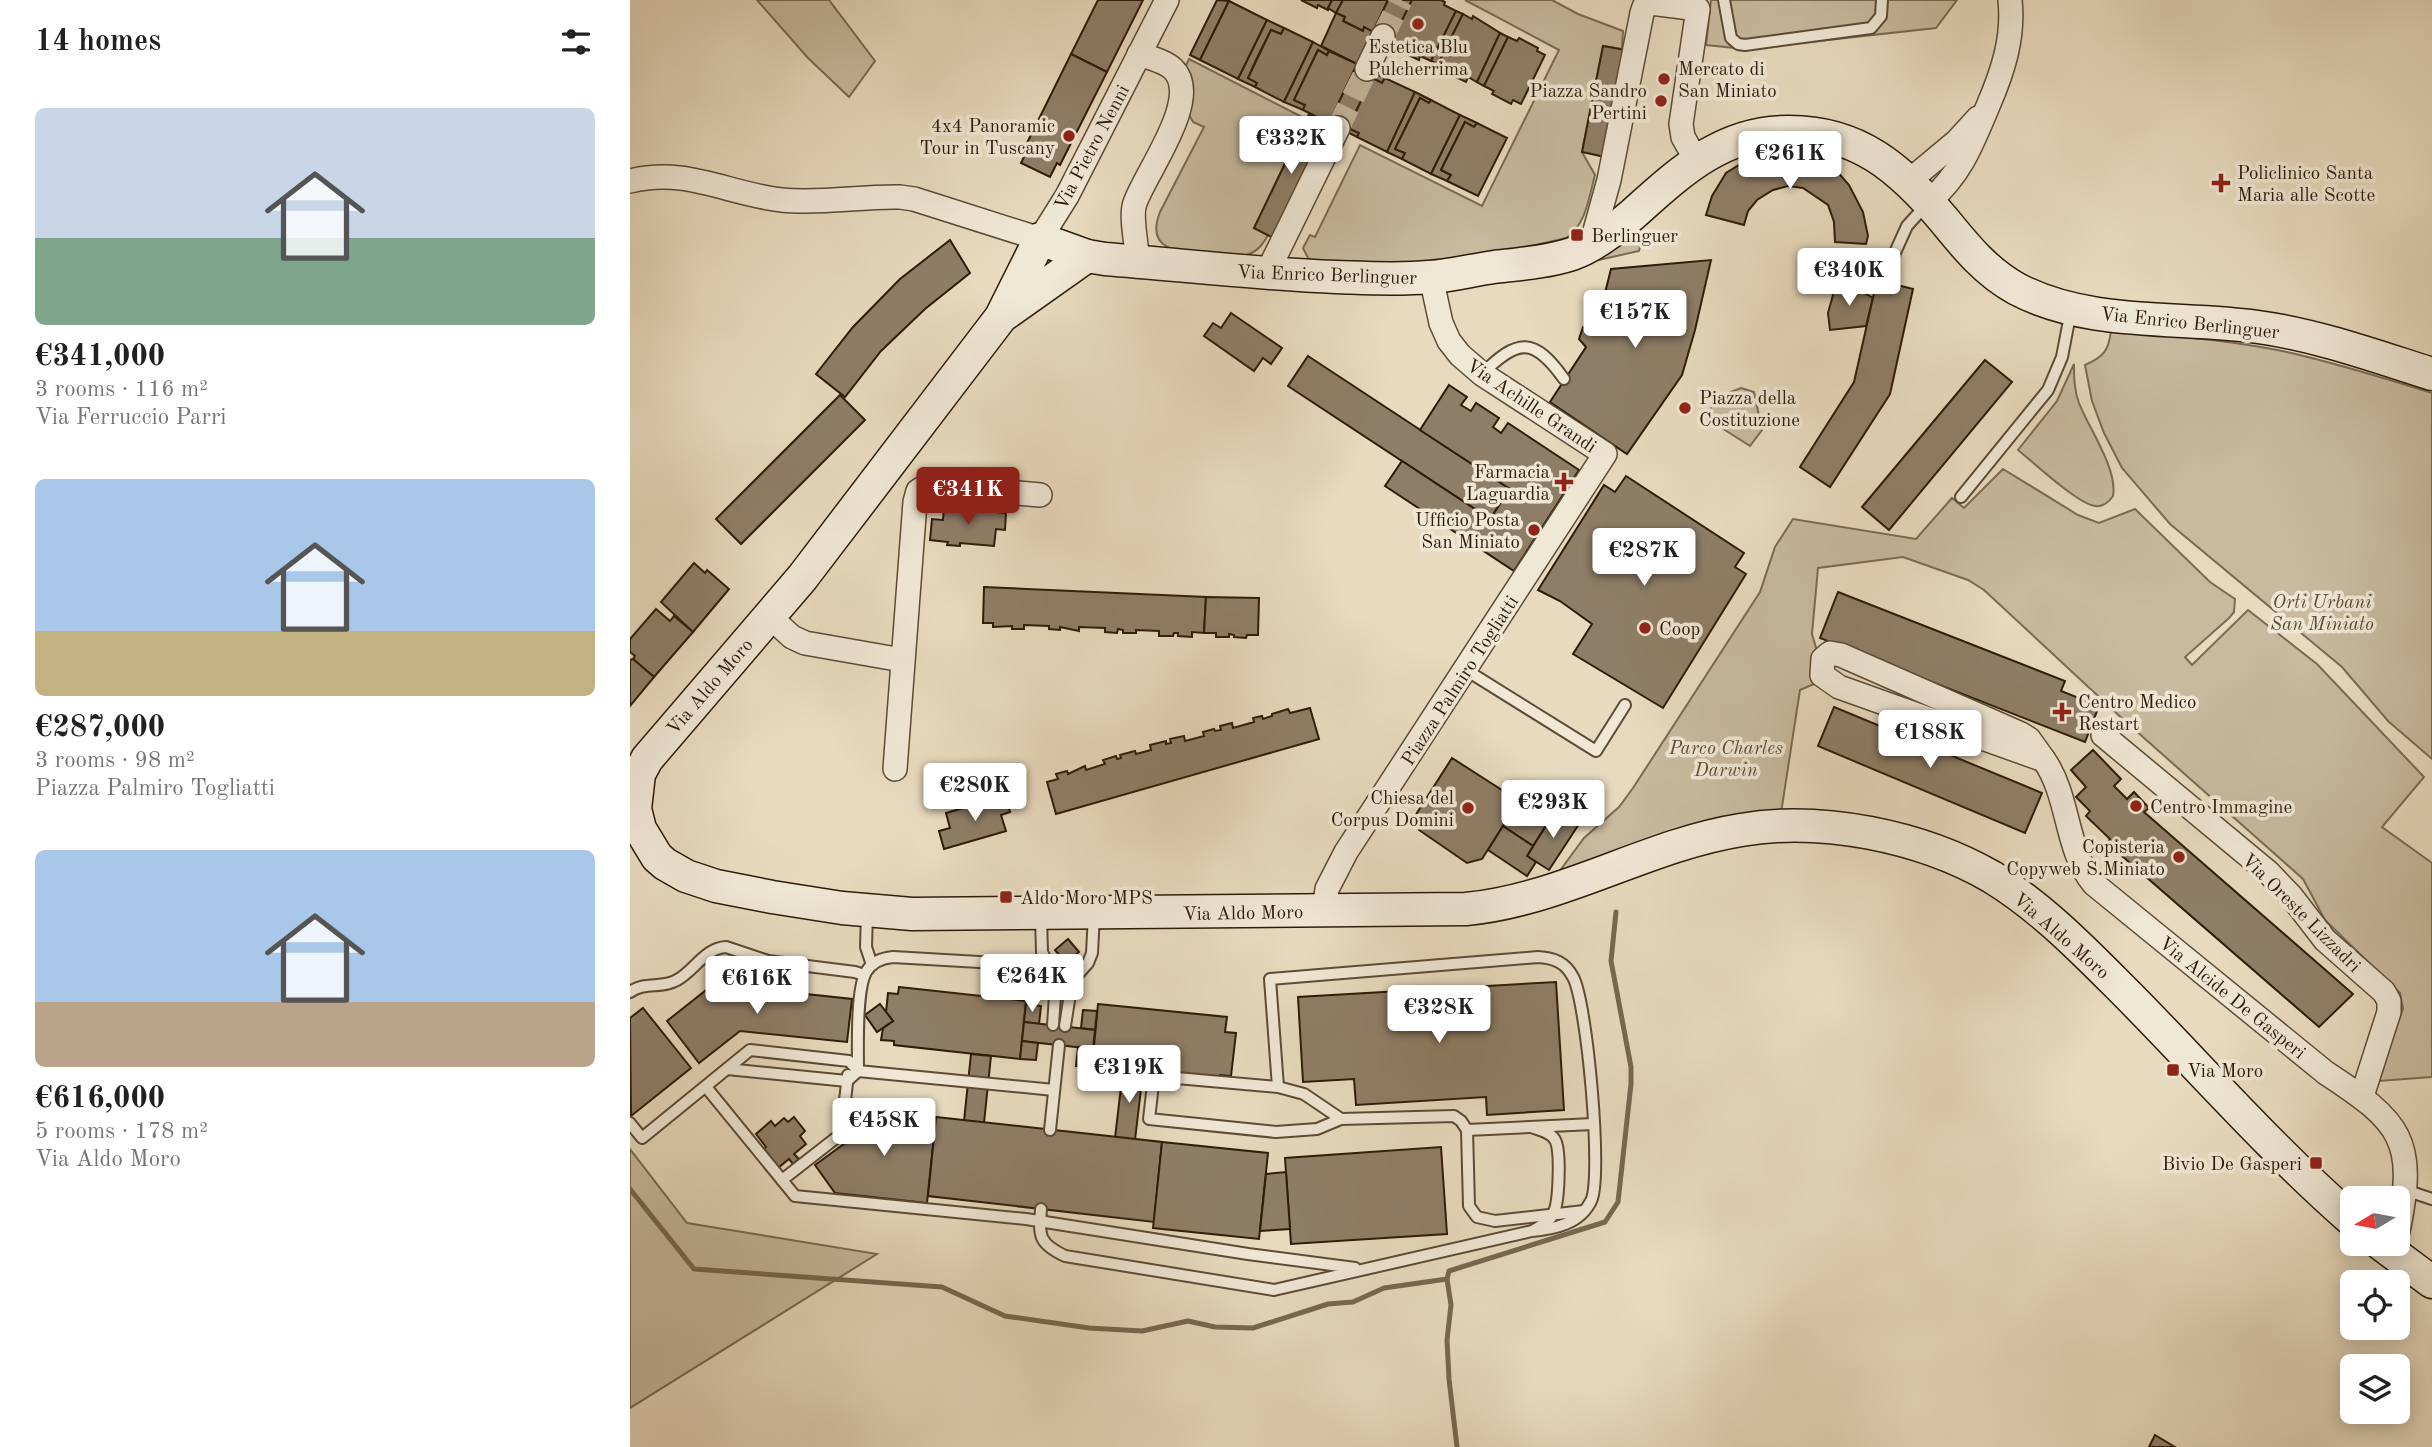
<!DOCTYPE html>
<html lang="en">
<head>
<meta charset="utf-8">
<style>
	body { margin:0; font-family:"Old Standard TT",serif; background:#f6f6f6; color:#202124; height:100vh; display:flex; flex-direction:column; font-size:26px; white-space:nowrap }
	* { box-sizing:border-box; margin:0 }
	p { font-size:23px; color:#757577 }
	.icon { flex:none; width:38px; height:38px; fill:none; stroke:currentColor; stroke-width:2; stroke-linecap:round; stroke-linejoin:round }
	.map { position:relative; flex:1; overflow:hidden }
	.panel { display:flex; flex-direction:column; background:#fff; width:630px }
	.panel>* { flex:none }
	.needle { width:46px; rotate:260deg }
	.fabs { position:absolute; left:1710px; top:1186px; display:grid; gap:14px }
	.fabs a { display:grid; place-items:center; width:70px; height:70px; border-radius:10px; background:#fff; box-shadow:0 4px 18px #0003; font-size:35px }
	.price { position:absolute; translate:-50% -60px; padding:0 16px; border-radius:7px; background:#fff; color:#222; font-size:23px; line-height:46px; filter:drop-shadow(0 2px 4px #0008) }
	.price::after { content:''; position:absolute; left:50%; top:42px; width:21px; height:16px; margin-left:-10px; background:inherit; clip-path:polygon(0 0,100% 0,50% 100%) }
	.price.active { background:#8f2418; color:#fff }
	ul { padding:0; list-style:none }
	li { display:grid; align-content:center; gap:14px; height:371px; padding:0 35px }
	li span { display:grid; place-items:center; height:217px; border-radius:10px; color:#555 }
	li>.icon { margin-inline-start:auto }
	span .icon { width:126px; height:126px; fill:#fffc; stroke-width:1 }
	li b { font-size:30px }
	h2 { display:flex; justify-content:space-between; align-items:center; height:84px; padding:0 35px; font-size:30px }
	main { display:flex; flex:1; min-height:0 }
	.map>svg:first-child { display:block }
</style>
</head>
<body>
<main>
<section class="panel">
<h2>14 homes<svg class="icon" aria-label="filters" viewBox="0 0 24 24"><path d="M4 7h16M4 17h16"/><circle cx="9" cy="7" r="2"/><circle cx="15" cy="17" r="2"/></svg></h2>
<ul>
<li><span style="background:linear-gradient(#c9d6e8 60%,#7fa58c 0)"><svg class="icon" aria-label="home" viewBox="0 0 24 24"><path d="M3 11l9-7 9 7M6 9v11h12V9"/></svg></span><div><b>€341,000</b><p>3 rooms · 116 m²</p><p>Via Ferruccio Parri</p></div></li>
<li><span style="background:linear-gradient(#a9c7e8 70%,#c2b280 0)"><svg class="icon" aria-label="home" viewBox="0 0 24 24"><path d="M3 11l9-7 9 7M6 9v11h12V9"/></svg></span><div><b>€287,000</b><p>3 rooms · 98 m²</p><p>Piazza Palmiro Togliatti</p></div></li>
<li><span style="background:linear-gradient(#a9c7e8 70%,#b9a48a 0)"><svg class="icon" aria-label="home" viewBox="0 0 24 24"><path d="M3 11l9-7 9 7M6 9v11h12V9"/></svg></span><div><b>€616,000</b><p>5 rooms · 178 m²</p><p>Via Aldo Moro</p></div></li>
</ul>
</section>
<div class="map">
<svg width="1802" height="1447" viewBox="0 0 1802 1447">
	<rect width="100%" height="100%" fill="#e8dabe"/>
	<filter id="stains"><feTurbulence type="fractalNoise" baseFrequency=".00286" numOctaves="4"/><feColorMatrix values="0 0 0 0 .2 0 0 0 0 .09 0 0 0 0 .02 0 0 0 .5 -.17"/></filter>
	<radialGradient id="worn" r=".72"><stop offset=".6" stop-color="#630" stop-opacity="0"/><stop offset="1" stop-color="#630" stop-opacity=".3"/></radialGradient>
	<g fill="#c8ba9f" stroke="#7b6a54" stroke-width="2">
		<path d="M127 0H199L245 61 219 97 178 58Z"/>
		<path d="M835 0H922L948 14 993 31 992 49 973 46 952 152 965 175C959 197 956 225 936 238L872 253 817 260 743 265 683 261 678 258 673 248 680 235 685 237 730 145 852 206 929 50Z"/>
		<path d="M1081 0H1327L1306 28 1115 49 1076 45Z"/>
		<path d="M559 59 676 119 624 228 638 235C633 244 628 251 619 254 609 258 595 254 585 254 557 252 513 255 530 212L574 127 563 122 557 111 554 70Z"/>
		<path d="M1009 230 1015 242 1011 243 1009 251 964 261Z"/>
		<path d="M1481 330C1540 336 1600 340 1657 352 1706 363 1754 378 1802 393V759L1758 721 1712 667 1540 524 1492 468 1474 433 1462 401 1455 365C1473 357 1479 351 1481 330Z"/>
		<path d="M1444 364C1444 377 1444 390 1449 403 1459 429 1488 469 1483 496 1479 502 1473 507 1465 506 1448 504 1403 462 1388 450L1427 401Z"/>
		<path d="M1111 388 1124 392 1132 430 1120 446 1076 418 1087 397Z"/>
		<path d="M1373 469 1448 515 1469 523 1505 509 1580 582 1605 599 1604 612 1599 618 1555 657 1562 665 1618 610 1687 664 1794 777 1752 827 1802 863V1077L1749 1081 1753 1061 1773 1009 1770 993 1695 920 1673 879 1496 722 1354 590 1338 580 1273 557 1188 568 1182 634 1187 651 1184 684 1170 690 1151 813 926 876 954 838 989 807 1003 788 1130 592 1145 547 1163 519 1286 539 1322 498 1334 508Z"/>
		<path d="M0 1149 57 1223 247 1254 0 1408Z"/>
	</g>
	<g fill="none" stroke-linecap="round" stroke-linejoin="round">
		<g stroke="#786750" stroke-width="5">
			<path d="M0 1189 64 1269 312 1287 375 1316 459 1328 512 1331 558 1321 585 1327 623 1328 698 1304 723 1302 754 1288 817 1279"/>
			<path d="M827 1447 819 1379 817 1340 821 1305 817 1279 819 1271 975 1222 988 1202 1001 1084V1067L981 961 986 912"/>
		</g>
	</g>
	<g fill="#8f7e67" stroke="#2e1b08" stroke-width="2">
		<path d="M468 0H513L477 72 441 54Z"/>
		<path d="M587 0 599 1 570 60 560 55Z"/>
		<path d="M671 0H702L698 10 688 5 687 8Z"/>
		<path d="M702 0H713L706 13 698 8Z"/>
		<path d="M713 0H758L743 32 734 27 733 31 713 21 715 17 706 13Z"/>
		<path d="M758 0H782L762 41 743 32Z"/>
		<path d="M782 0H811L815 2 814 5 826 11 801 61 790 56 789 60 768 50 771 45 762 41Z"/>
		<path d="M599 1 637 20 608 79 570 60Z"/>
		<path d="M826 11 833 14 808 64 801 61Z"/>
		<path d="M706 13 715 17 713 21 733 31 734 27 743 32 727 64 691 46Z"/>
		<path d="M833 14 842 19 843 16 870 33 847 82 838 77 836 82 815 72 816 68 808 64Z"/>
		<path d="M637 20 654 28 651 34 641 30 626 60 618 78 627 83 625 87 608 79Z"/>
		<path d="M654 28 683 42 654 102 625 87 627 83 618 78 641 30 651 34Z"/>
		<path d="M870 33 878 37 854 86 847 82Z"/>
		<path d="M878 37 887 41 889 38 908 48 907 51 915 55 891 104 883 100 881 104 862 94 864 91 854 86Z"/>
		<path d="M683 42 699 51 697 55 688 50 664 100 675 105 673 110 654 102Z"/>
		<path d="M973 46 996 50 975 157 952 152Z"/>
		<path d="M688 50 697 55 699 51 727 64 699 123 673 110 675 105 664 100Z"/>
		<path d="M441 54 477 72 430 165 427 163 420 177 391 163 398 148 395 147Z"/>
		<path d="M727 64 755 78 752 83 742 78 718 128 729 133 727 137 699 123Z"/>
		<path d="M742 78 752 83 755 78 785 92 757 152 727 137 729 133 718 128Z"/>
		<path d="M785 92 801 100 799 103 790 98 765 149 775 153 772 159 757 152Z"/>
		<path d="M790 98 799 103 801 100 830 115 801 174 772 159 775 153 765 149Z"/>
		<path d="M679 114 699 123 643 238 624 228Z"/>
		<path d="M830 115 847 123 844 127 835 122 811 170 821 175 817 181 801 174Z"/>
		<path d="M835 122 844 127 847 123 877 138 848 196 817 181 821 175 811 170Z"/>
		<path d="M1158 152 1184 155 1205 169 1219 185 1233 212 1238 236 1236 244 1205 242 1204 222 1198 205 1173 188 1158 186 1143 190 1127 200 1118 211 1114 225 1076 215 1082 196 1096 173 1122 157Z"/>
		<path d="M320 240 340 273 295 309 251 351 215 397 186 374 223 327 270 279Z"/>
		<path d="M1081 260 1065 330 1052 375 997 454 920 402 956 347 949 339 953 327 966 329 981 269Z"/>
		<path d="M1212 280 1243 298 1236 326 1200 330 1198 313 1203 295Z"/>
		<path d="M1247 280 1283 289 1260 394 1200 487 1170 467 1224 382Z"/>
		<path d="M601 313 652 348 641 364 633 358 624 371 574 336 583 323 591 328Z"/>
		<path d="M678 356 880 489 860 519 658 386Z"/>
		<path d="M1355 360 1382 382 1259 530 1232 507Z"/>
		<path d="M819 385 837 397 831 405 841 411 846 403 869 418 863 427 871 433 878 423 949 470 884 571 755 486 772 461 860 519 880 489 790 430Z"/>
		<path d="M210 395 235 420 111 544 86 519Z"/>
		<path d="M996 476 1114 553 1105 567 1116 574 1033 708 943 654 962 624 930 601 908 590 974 485 985 492Z"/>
		<path d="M314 507 376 513 375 530 366 529 364 546 330 543V546L317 545 318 542 300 540 302 519 313 520Z"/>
		<path d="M64 563 75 573 77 570 99 589 63 632 31 602Z"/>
		<path d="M354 587 576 597 574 633 562 632V637L548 636V633H544L543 636H529V631L506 630V633H493V630L488 629 487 633 475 632V628L449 627V631L430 627V630L419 629V626L394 625V629H382V626L363 627V623H353Z"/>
		<path d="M1208 592 1435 681 1431 691 1469 706 1455 742 1190 638Z"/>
		<path d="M576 597 629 598 628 635H617L616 638 604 637V635L599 634V637H586V633H574Z"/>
		<path d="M26 609 40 621 44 616 63 632 24 677 3 659 5 656 0 652V639Z"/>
		<path d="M3 659 24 677 0 706V660Z"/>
		<path d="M1204 707 1412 793 1395 833 1188 746Z"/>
		<path d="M680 708 689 739 426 814 417 782 428 779 426 774 437 771 438 774 455 766 456 770 475 764 473 760 486 756 487 759 491 758 490 755 505 751 506 754 521 750 520 745 536 741V744L541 743 540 739 554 736 555 741 574 736 573 732 584 729 585 731 591 730 590 726 602 723 603 728 624 722 623 718 632 716 633 719 642 716V714L658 709 660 713Z"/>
		<path d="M1463 750 1491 779 1484 786 1497 799 1504 792 1519 808 1514 812 1723 994 1689 1027 1477 843 1480 839 1456 816 1460 811 1446 797 1456 787 1441 770Z"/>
		<path d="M822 758 889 801 852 859 837 863 789 830 785 816Z"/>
		<path d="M376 796 380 812 371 815 376 831 314 849 309 831 320 828 316 813Z"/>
		<path d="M915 802 926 810 903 846 873 826 881 815 895 824 902 822Z"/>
		<path d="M926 810 949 824 919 870 897 856Z"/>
		<path d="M873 826 903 846 897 856 906 862 897 876 858 850Z"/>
		<path d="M438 939 449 952 436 963 425 950Z"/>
		<path d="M104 968 120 988 222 999 217 1042 110 1031 69 1063 37 1021Z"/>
		<path d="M926 982 934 1110 857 1115 856 1097 726 1105 724 1079 673 1082 668 997Z"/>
		<path d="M269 987 396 1001 390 1059 264 1045V1041L251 1040 253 1028 263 1021 256 1012 258 993 268 994Z"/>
		<path d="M250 1004 263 1021 247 1032 235 1015Z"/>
		<path d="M396 1004 411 1006 409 1024 394 1022Z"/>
		<path d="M468 1004 597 1017 595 1032 606 1033 601 1076 590 1075 589 1079 462 1067Z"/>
		<path d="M13 1008 61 1068 1 1116 0 1018Z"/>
		<path d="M453 1010 467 1011 465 1030 451 1028Z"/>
		<path d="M394 1022 465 1030 463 1049 392 1041Z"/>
		<path d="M392 1041 408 1043 406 1060 390 1059Z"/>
		<path d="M448 1047 463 1049 462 1067 446 1066Z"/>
		<path d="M341 1054 361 1056 354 1123 334 1121Z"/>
		<path d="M493 1070 513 1072 505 1140 485 1138Z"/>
		<path d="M227 1109 306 1117 297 1203 205 1193 185 1165 225 1136Z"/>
		<path d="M164 1117 175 1131 170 1136 176 1144 164 1154 169 1159 163 1164 159 1159 148 1168 133 1150 136 1147 126 1134 141 1121 145 1126 154 1118 158 1122Z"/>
		<path d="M306 1117 532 1142 524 1222 298 1196Z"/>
		<path d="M532 1142 638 1153 629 1239 523 1228Z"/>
		<path d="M811 1147 817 1234 661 1244 655 1158Z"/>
		<path d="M656 1172 660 1229 630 1231 636 1174Z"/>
		<path d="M1525 1435 1545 1447H1519Z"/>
	</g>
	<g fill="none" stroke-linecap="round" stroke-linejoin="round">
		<g stroke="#c3b49a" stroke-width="23" stroke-dasharray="23 11" stroke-linecap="butt">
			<path d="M753 36 771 0"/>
			<path d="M708 128 737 69"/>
		</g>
		<defs>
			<g id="lane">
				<path d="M1094 0 1101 38 1108 44 1115 45 1241 28 1251 16 1252 0"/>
				<path d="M1258 268 1277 226 1296 205"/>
				<path d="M852 374C888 338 904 337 934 379"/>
				<path d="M1331 497 1418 390 1432 357 1441 310"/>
				<path d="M836 670 966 751 995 705"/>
				<path d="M237 914 236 947 242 965"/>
				<path d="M411 917 412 952 426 981 423 1025"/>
				<path d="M0 992C15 981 32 989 47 980 64 971 75 948 96 947L138 961 225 972 234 975"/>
				<path d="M435 1026 442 981 458 963 462 953 464 915"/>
				<path d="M97 1069 217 1081 228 1071C228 1048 226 990 236 972 242 962 252 958 263 957L419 966"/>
				<path d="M76 1087 165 1196 396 1219 618 1254 725 1268"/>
				<path d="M711 1119 674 1094 648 1087 524 1076 519 1119 646 1132 687 1129 711 1119 824 1116 831 1121 837 1130 839 1206 847 1217 865 1221 954 1211"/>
				<path d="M0 1123 12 1138 120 1050 219 1061 228 1071 424 1090"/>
				<path d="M901 1127C909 1130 921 1132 925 1140 931 1150 929 1201 924 1212 921 1221 912 1225 904 1230"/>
				<path d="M420 1130 429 1045"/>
				<path d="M837 1130 963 1124"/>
				<path d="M152 1180 211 1134 218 1075"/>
				<path d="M1775 1190 1802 1199"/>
				<path d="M411 1209C409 1236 408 1243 435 1256L644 1290 902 1231C924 1229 950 1224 961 1201 973 1178 957 1002 943 977 935 962 924 958 908 957L640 979 648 1087"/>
			</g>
			<g id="street">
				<path d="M737 69 753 36"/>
				<path d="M0 181C57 167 97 194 152 200 192 204 231 196 270 197L284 199 410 239 437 196 537 0"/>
				<path d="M1279 181 1327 141 1348 118"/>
				<path d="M1299 202C1332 172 1341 146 1358 106 1373 71 1384 38 1380 0"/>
				<path d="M961 245 979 180 1012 13 1014 7 1021 3 1068 9 1051 124 1053 137 1066 160"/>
				<path d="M508 262C507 247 500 215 505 203 515 173 573 98 543 69 535 61 520 58 509 54"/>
				<path d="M637 273 708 128"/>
				<path d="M139 616 162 637 175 643 272 660"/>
				<path d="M1200 653 1211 655 1391 734 1399 739 1414 760 1209 687 1192 675 1193 659Z"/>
				<path d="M1473 735 1638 872 1661 896 1695 940 1754 992 1759 1001V1012L1732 1096"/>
				<path d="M1414 760C1440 797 1435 850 1464 884L1696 1073C1771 1122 1787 1140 1768 1231"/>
				<path d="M265 769 285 502 288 491 296 486H308L410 495"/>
				<path d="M694 911 697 889 716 852 975 454 852 374 830 355 819 341 811 323 801 277"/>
			</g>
			<g id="secondary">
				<path d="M375 314 457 256"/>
				<path d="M1722 1220C1642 1150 1572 1070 1498 995 1456 953 1413 908 1362 877 1291 836 1191 816 1111 830 1017 845 932 900 836 909L282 914 212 908 142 897 86 886 56 876 35 864 27 857 10 829 5 809 9 774 17 759 172 578 371 317 410 239 457 256 475 259C552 265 629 274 706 277 737 278 768 280 799 277 821 276 842 270 864 267 890 264 917 262 942 254 964 246 984 230 1002 215 1048 174 1091 132 1157 132 1228 131 1271 169 1314 220 1336 247 1356 272 1387 289 1459 327 1550 316 1628 327 1687 335 1745 356 1802 374"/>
				<path d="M1751 1244 1802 1282"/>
			</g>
		</defs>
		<use href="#lane" stroke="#5c4b36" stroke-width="14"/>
		<use href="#street" stroke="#5c4b36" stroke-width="26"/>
		<use href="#secondary" stroke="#2e1b08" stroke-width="35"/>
		<use href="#lane" stroke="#f0e7d5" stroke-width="10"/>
		<use href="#street" stroke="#f0e7d5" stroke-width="23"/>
		<use href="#secondary" stroke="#f0e7d5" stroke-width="32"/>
	</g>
	<g fill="#8f2418" stroke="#f0e7d5" stroke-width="2.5">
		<circle cx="788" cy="24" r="7"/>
		<circle cx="1034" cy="79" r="7"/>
		<circle cx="1031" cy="101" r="7"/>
		<circle cx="439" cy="136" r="7"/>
		<path d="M1587.5 172.5h7v7h7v7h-7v7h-7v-7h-7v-7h7z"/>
		<rect x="940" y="228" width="14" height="14" rx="3.5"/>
		<circle cx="1055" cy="408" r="7"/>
		<path d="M930.5 471.5h7v7h7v7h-7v7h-7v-7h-7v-7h7z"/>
		<circle cx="904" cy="530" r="7"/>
		<circle cx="1015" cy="628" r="7"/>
		<path d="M1428.5 701.5h7v7h7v7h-7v7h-7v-7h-7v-7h7z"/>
		<circle cx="1506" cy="806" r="7"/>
		<circle cx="838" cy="808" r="7"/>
		<circle cx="1549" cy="857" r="7"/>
		<rect x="369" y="890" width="14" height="14" rx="3.5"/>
		<rect x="1536" y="1063" width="14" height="14" rx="3.5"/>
		<rect x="1679" y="1156" width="14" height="14" rx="3.5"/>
	</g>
	<g text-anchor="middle" stroke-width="7" stroke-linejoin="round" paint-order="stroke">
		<g font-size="19" fill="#2e1b08" stroke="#f0e7d5" text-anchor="start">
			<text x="788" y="53" text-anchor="middle">Estetica Blu<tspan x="788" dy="22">Pulcherrima</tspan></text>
			<text x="1048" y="75">Mercato di<tspan x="1048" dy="22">San Miniato</tspan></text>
			<text x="1017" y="97" text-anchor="end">Piazza Sandro<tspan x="1017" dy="22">Pertini</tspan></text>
			<text x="425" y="132" text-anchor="end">4x4 Panoramic<tspan x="425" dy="22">Tour in Tuscany</tspan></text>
			<text x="1607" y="179">Policlinico Santa<tspan x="1607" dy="22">Maria alle Scotte</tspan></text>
			<text x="961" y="242">Berlinguer</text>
			<text x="1069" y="404">Piazza della<tspan x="1069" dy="22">Costituzione</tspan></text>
			<text x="920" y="478" text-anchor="end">Farmacia<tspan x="920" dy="22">Laguardia</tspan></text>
			<text x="890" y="526" text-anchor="end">Ufficio Posta<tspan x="890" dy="22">San Miniato</tspan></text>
			<text x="1029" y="635">Coop</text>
			<text x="1448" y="708">Centro Medico<tspan x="1448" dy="22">Restart</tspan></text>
			<text x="824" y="804" text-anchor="end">Chiesa del<tspan x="824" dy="22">Corpus Domini</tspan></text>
			<text x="1520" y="813">Centro Immagine</text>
			<text x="1535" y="853" text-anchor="end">Copisteria<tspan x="1535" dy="22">Copyweb S.Miniato</tspan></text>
			<text x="390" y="904">Aldo Moro MPS</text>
			<text x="1557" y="1077">Via Moro</text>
			<text x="1672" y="1170" text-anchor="end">Bivio De Gasperi</text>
		</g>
		<g font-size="19" fill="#2e1b08" stroke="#f0e7d5">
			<text transform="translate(461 147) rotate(-62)" y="7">Via Pietro Nenni</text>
			<text transform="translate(697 274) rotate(2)" y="7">Via Enrico Berlinguer</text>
			<text transform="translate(1560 322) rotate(6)" y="7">Via Enrico Berlinguer</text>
			<text transform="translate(902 405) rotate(34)" y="7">Via Achille Grandi</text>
			<text transform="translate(829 680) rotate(-57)" y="7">Piazza Palmiro Togliatti</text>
			<text transform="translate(79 686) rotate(-49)" y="7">Via Aldo Moro</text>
			<text transform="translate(613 912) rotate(-1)" y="7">Via Aldo Moro</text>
			<text transform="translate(1672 912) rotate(45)" y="7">Via Oreste Lizzadri</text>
			<text transform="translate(1432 935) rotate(41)" y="7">Via Aldo Moro</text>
			<text transform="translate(1603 997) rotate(39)" y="7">Via Alcide De Gasperi</text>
		</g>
		<g font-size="19" font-style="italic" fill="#5c4b35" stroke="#f0e7d5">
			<text x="1692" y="608">Orti Urbani<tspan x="1692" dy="22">San Miniato</tspan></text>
			<text x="1096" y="754">Parco Charles<tspan x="1096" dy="22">Darwin</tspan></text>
		</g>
	</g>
	<rect width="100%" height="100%" filter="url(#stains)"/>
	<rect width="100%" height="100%" fill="url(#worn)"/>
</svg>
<div class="fabs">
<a><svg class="needle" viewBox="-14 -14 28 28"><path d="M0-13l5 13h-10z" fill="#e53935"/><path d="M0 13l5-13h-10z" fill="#757577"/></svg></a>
<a><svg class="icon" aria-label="locate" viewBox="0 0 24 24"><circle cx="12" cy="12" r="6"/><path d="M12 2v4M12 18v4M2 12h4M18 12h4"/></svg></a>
<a><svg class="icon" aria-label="layers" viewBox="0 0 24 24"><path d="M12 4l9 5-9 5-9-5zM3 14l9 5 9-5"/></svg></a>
</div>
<b class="price" style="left:661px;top:176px">€332K</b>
<b class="price" style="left:1160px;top:191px">€261K</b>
<b class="price" style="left:1219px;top:308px">€340K</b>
<b class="price" style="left:1005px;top:350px">€157K</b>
<b class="price active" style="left:338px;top:527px">€341K</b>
<b class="price" style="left:1014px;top:588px">€287K</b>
<b class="price" style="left:1300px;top:770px">€188K</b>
<b class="price" style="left:345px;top:823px">€280K</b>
<b class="price" style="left:923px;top:840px">€293K</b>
<b class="price" style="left:402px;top:1014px">€264K</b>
<b class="price" style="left:127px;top:1016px">€616K</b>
<b class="price" style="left:809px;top:1045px">€328K</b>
<b class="price" style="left:499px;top:1105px">€319K</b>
<b class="price" style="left:254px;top:1158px">€458K</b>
</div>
</main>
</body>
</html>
